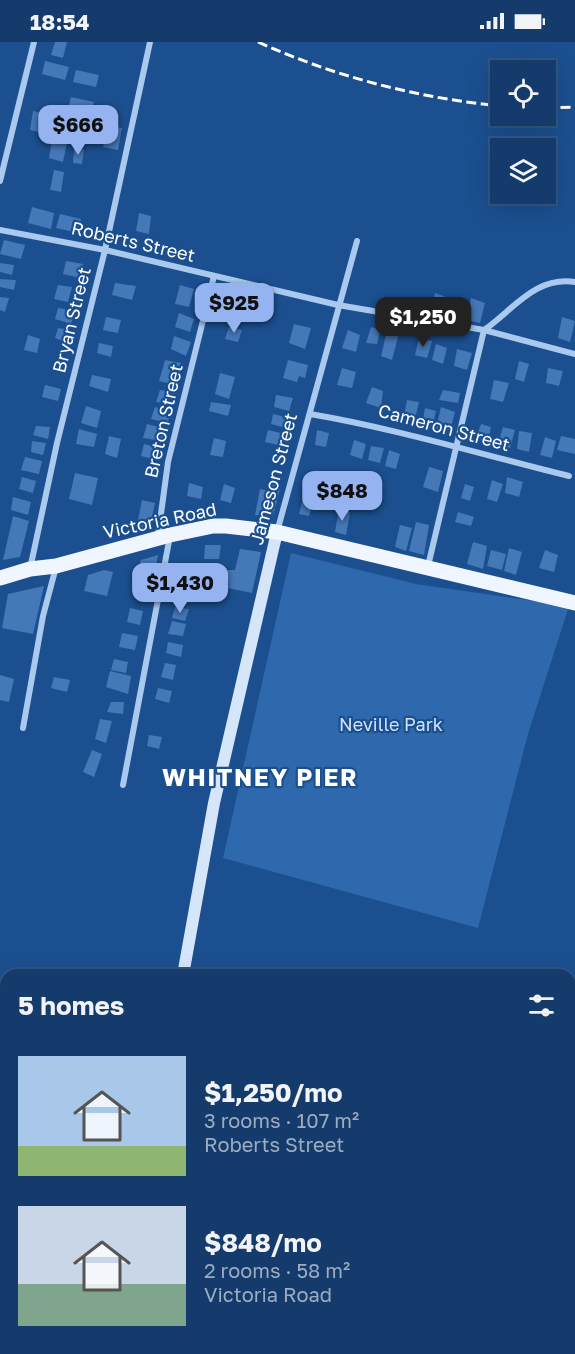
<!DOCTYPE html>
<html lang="en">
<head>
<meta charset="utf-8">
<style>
	body { margin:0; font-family:"Golos Text",sans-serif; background:#1d4271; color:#f1f3f6; height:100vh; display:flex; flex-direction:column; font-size:22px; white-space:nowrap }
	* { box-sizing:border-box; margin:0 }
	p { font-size:20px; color:#9dadc1 }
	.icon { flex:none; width:33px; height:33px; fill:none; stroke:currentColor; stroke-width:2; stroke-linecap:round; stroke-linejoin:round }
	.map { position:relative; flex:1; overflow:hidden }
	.details { position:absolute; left:0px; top:927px; width:576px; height:386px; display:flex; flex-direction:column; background:#143b6b; border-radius:18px 18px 0 0; box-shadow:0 6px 24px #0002,0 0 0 2px #33557e }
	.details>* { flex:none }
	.controls { position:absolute; left:490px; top:18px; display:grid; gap:12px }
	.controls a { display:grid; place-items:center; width:66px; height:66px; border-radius:0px; background:#143b6b; box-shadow:0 6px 24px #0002,0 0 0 2px #33557e; font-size:30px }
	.price { position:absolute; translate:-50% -51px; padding:0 14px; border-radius:12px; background:#95b2f1; color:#111; font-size:20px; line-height:39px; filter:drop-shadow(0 2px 3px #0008) }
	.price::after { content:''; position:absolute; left:50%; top:36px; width:18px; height:14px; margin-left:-9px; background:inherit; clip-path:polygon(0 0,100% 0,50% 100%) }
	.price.current { background:#222; color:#fff }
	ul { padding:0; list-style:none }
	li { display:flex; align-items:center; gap:18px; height:150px; padding:0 18px }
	li span { display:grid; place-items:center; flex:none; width:168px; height:120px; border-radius:0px; color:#555 }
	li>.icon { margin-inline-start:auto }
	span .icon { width:72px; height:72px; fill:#fffc; stroke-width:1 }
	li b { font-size:26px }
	h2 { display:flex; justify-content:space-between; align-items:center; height:72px; padding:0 18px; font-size:26px }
	.status { display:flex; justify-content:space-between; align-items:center; height:42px; padding:0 30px; background:#143b6b; direction:ltr }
	.status svg { height:16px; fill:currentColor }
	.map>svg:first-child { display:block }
</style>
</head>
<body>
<div class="status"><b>18:54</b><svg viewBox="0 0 49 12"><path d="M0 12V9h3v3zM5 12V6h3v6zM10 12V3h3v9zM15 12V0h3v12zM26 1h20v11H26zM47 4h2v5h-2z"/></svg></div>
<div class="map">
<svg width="575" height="1312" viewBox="0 0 575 1312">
	<rect width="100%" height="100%" fill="#1b4f8f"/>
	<g fill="#2e69ad">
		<path d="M291 511 416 542 569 564 528 692 478 886 223 816Z"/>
		<path d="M386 1306H546L562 1312H384Z"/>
	</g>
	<g fill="#4478b7">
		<path d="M55 0H67L63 16 51 13Z"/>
		<path d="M45 19 69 25 65 38 42 32Z"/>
		<path d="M76 28 99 33 96 45 73 40Z"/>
		<path d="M71 55 94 60 90 73 68 67Z"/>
		<path d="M33 69 48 72 43 91 30 88Z"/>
		<path d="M109 84 122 86 118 108 103 105Z"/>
		<path d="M52 98 67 100 63 120 49 116Z"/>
		<path d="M74 106 84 108 82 122 73 121Z"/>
		<path d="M54 128 64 130 61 150 50 148Z"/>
		<path d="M32 165 54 171 51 187 28 181Z"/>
		<path d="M139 171 151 174 149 192 136 189Z"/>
		<path d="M60 172 81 177 78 191 56 186Z"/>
		<path d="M4 198 25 203 21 217 0 212Z"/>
		<path d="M66 219 83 222 80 236 63 232Z"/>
		<path d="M0 221 14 223 12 233 0 230Z"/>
		<path d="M0 237 16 238 14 248 0 245Z"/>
		<path d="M115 241 136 244 132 258 112 253Z"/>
		<path d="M58 243 72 245 68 260 54 257Z"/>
		<path d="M180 243 194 247 189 265 175 262Z"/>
		<path d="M435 251 446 255 442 271 430 269Z"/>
		<path d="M0 255 9 256 5 270 0 268Z"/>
		<path d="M471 256 485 261 480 281 466 278Z"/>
		<path d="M58 266 75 269 71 282 55 277Z"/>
		<path d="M179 271 194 277 190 290 175 285Z"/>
		<path d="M106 275 121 278 118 291 103 288Z"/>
		<path d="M562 275 575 279 570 300 558 296Z"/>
		<path d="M294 282 311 286 305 307 289 301Z"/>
		<path d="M229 285 242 288 238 300 225 297Z"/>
		<path d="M371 285 380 288 377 302 366 301Z"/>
		<path d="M58 286 71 288 68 301 55 296Z"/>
		<path d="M348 288 360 293 356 310 342 306Z"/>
		<path d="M387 289 399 291 392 318 381 314Z"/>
		<path d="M28 293 40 297 37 311 24 308Z"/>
		<path d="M174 294 191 300 186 314 171 307Z"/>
		<path d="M419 296 432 299 427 316 415 313Z"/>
		<path d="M99 301 113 304 111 315 97 311Z"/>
		<path d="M436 302 447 306 443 322 432 318Z"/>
		<path d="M457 307 472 311 467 328 454 324Z"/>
		<path d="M165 318 181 321 175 343 159 339Z"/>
		<path d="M288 318 308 323 305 336 299 334 297 340 283 336Z"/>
		<path d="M519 319 529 322 524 340 515 337Z"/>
		<path d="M342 326 356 330 352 346 337 343Z"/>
		<path d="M548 326 563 329 559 344 546 341Z"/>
		<path d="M220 331 235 335 229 357 215 352Z"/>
		<path d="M92 333 111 337 108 350 89 344Z"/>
		<path d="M494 338 509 341 503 360 490 357Z"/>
		<path d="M45 343 61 347 58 359 42 355Z"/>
		<path d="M372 345 383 349 381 366 366 361Z"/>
		<path d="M160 348 175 350 172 362 156 360Z"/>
		<path d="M443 348 460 351 458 361 439 358Z"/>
		<path d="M276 353 293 356 289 369 274 365Z"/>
		<path d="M407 358 419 360 414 381 403 378Z"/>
		<path d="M211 360 231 363 228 374 209 369Z"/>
		<path d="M86 364 101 369 97 386 81 381Z"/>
		<path d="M155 365 170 369 168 381 151 377Z"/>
		<path d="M441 365 455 370 450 389 436 387Z"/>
		<path d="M425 366 436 369 432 386 422 383Z"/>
		<path d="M273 372 289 376 286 386 271 382Z"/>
		<path d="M147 382 166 387 162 399 143 396Z"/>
		<path d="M481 382 491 385 488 400 475 398Z"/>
		<path d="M36 384 50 385 48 397 33 393Z"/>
		<path d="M503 385 515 388 510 406 498 402Z"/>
		<path d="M79 387 97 392 94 405 76 402Z"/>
		<path d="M268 388 285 392 283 404 265 400Z"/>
		<path d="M317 388 329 391 326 405 315 403Z"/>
		<path d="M519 389 532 391 529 410 517 407Z"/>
		<path d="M109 394 121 397 117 416 105 412Z"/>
		<path d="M561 394 575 397V412L557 408Z"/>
		<path d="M545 395 556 399 552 416 540 413Z"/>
		<path d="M214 396 226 399 223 415 210 413Z"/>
		<path d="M354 398 366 402 362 417 350 413Z"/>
		<path d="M32 399 46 401 43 413 31 410Z"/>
		<path d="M144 402 160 406 158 418 141 414Z"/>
		<path d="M371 404 384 406 380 421 368 418Z"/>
		<path d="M389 408 400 412 396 427 385 424Z"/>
		<path d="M25 415 42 419 39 432 21 428Z"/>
		<path d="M429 425 443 429 438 450 423 445Z"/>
		<path d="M75 431 98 436 92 463 69 457Z"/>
		<path d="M22 435 36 439 33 451 19 447Z"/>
		<path d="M507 435 523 440 519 455 505 451Z"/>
		<path d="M492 438 503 442 497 460 487 457Z"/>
		<path d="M189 441 203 445 201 457 187 454Z"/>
		<path d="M271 441 281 443 273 474 255 473 260 447 269 449Z"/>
		<path d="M224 442 235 446 231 461 220 458Z"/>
		<path d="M465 442 474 445 470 459 461 456Z"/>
		<path d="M13 455 31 460 28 473 11 468Z"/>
		<path d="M303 457 313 459 309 474 299 472Z"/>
		<path d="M142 458 155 461 150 485 136 488Z"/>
		<path d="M339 467 350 470 346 493 335 490Z"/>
		<path d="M458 470 474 475 471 484 455 480Z"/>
		<path d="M13 474 29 479 20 515 3 518Z"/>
		<path d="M416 480 429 483 424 513 409 509Z"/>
		<path d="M400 483 412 486 406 509 395 505Z"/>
		<path d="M473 500 487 504 483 527 467 522Z"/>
		<path d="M205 503H221L219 517H204Z"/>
		<path d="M509 506 522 510 516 533 504 529Z"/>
		<path d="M240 507 261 510 252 551 228 546 229 541 223 540 226 528H235Z"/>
		<path d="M491 508 506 512 502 528 487 524Z"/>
		<path d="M545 508 558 513 554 530 539 526Z"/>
		<path d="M158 513 153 544 145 542 147 530 137 529 141 518Z"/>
		<path d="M104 528 113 530 107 554 84 549 88 533Z"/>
		<path d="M44 544 33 592 2 586 8 552Z"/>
		<path d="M179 544 201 546 199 559 177 555Z"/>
		<path d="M175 565 189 567 185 579 172 576Z"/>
		<path d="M130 566 143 569 140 583 127 580Z"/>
		<path d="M172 579 186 582 183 594 168 592Z"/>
		<path d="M122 591 138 594 135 608 119 605Z"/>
		<path d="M168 600 183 603 181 615 166 611Z"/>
		<path d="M114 617 128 620 126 631 111 628Z"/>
		<path d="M165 621 176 623 173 638 161 635Z"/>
		<path d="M110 629 131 634 128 652 106 645Z"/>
		<path d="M0 633 14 637 9 660 0 658Z"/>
		<path d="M54 635 70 638 67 650 51 646Z"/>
		<path d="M158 646 172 649 169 661 155 657Z"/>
		<path d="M111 660H124L123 672 107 670Z"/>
		<path d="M100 677 112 679 106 701 95 697Z"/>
		<path d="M149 693 162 695 159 707 147 704Z"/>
		<path d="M92 708 102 712 94 735 83 730Z"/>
		<path d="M1 1287 6 1289V1305L0 1303Z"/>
	</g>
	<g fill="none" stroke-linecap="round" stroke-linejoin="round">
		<g stroke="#a9c9ee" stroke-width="6">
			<path d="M0 139 34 0"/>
			<path d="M0 188 105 208 338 263 484 288 575 312"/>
			<path d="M484 288C513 268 535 234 575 240"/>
			<path d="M310 372C398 387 483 413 569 434"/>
			<path d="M277 490 357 199"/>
			<path d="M158 494 168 420 214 234"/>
			<path d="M428 524 484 288"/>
			<path d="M30 527 57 401 105 208 150 0"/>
			<path d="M23 686 43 574 56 525"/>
			<path d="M123 743 170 494"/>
			<path d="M0 1087 6 1089"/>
			<path d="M0 1208 6 1210"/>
		</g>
		<g stroke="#d6e6fa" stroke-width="12">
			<path d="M183 933 214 761 277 490"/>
			<path d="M103 1312 105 1306"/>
		</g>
		<path stroke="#f0f6ff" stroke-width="15" d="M0 536 30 527 56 524 170 493 213 484H226L277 490 575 561"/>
		<g stroke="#fff" stroke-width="3" stroke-dasharray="10 4.5" stroke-linecap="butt">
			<path d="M258 0C336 35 417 56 501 64"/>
			<path d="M546 66 575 65"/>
		</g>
	</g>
	<g text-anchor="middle" stroke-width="4.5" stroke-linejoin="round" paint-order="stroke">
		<g font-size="18" fill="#fff" stroke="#1b4f8f">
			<text transform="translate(133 200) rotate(13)" y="6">Roberts Street</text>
			<text transform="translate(72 278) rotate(-76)" y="6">Bryan Street</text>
			<text transform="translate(164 379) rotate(-77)" y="6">Breton Street</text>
			<text transform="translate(444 386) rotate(15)" y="6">Cameron Street</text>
			<text transform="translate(274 437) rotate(-75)" y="6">Jameson Street</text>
			<text transform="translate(160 479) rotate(-12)" y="6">Victoria Road</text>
		</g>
		<g font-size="18" fill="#cfe3fa" stroke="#1b4f8f">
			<text x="391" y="689">Neville Park</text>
		</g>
		<g font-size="24" font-weight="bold" letter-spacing="1.5" fill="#fff" stroke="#1b4f8f">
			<text x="260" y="744">WHITNEY PIER</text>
		</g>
	</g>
</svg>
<div class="controls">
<a><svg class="icon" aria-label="locate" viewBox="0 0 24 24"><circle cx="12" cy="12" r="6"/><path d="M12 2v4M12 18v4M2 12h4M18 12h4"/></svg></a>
<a><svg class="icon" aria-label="layers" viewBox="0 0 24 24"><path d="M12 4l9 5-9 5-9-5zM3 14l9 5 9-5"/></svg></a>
</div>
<b class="price" style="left:78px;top:114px">$666</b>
<b class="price" style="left:234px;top:292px">$925</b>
<b class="price current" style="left:423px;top:306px">$1,250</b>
<b class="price" style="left:342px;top:480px">$848</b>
<b class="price" style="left:180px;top:572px">$1,430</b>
<section class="details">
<h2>5 homes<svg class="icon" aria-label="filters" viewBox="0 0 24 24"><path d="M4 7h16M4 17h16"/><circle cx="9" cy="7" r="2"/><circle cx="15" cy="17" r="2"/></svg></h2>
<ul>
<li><span style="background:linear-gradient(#a9c7e8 75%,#8fb573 0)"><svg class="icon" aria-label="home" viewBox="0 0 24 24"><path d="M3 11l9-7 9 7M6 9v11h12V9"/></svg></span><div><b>$1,250/mo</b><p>3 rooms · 107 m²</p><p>Roberts Street</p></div></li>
<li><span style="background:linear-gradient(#c9d6e8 65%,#7fa58c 0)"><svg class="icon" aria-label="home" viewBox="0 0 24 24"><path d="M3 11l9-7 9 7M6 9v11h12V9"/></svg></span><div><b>$848/mo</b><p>2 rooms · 58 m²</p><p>Victoria Road</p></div></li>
</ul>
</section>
</div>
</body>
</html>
